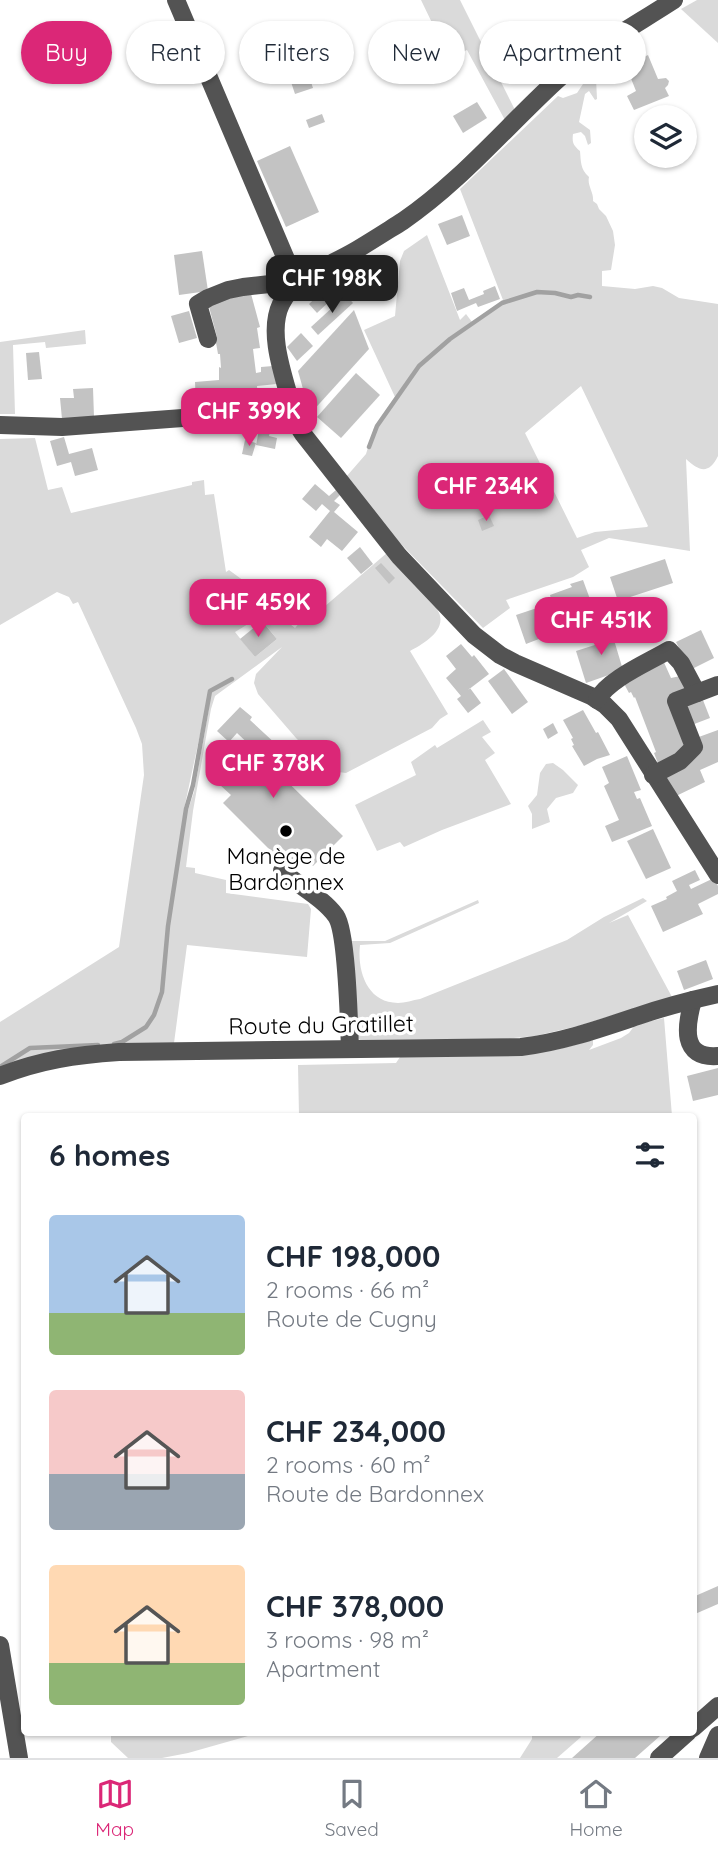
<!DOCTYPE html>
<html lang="en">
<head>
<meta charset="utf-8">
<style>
	body { margin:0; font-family:Quicksand,sans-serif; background:#f2f2f3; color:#1f2937; height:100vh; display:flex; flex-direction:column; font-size:26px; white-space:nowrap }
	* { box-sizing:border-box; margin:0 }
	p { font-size:23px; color:#747a83 }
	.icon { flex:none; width:38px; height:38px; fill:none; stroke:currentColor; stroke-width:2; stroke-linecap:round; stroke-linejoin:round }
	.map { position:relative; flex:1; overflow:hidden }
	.sheet { position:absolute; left:21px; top:1113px; width:676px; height:623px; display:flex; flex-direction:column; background:#fff; border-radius:7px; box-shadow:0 2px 5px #0004 }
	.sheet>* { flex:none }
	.top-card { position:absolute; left:21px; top:21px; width:677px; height:63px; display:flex; gap:14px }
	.controls { position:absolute; left:634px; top:105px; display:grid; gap:14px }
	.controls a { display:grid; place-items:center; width:63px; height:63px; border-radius:50%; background:#fff; box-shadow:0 2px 5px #0004; font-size:35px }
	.price { position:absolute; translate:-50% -60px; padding:0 16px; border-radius:14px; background:#db2777; color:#fff; font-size:23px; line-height:46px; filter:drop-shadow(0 2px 4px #0008) }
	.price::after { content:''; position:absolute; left:50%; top:42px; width:21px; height:16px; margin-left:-10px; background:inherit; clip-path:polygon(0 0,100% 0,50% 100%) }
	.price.selected { background:#222; color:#fff }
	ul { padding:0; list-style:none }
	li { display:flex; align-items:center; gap:21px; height:175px; padding:0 28px }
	li span { display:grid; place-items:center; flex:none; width:196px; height:140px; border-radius:7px; color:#555 }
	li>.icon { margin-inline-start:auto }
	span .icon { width:84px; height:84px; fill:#fffc; stroke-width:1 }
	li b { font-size:30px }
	h2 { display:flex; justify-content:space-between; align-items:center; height:84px; padding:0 28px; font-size:30px }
	.pill { padding:0 24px; border-radius:32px; background:#fff; box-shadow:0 2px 5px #0004; font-size:24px; line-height:63px }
	.pill.selected { background:#db2777; color:#fff }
	.tabs { display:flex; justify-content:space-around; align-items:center; height:98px; border-top:2px solid #e0e1e3; background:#fff; font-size:19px; color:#747a83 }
	.tabs a { display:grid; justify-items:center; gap:4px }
	.tabs .selected { color:#db2777 }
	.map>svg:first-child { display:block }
</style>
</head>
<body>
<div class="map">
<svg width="718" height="1758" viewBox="0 0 718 1758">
	<rect width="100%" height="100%" fill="#fff"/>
	<g fill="#dadada" fill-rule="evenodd">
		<path d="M421 0H460L515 110 506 122 467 50 449 58Z"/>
		<path d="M697 0H718V43L681 9Z"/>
		<path d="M591 66 596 78 597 99 595 100 589 91 585 94 579 122 590 130 591 143 588 145 585 136 581 132 573 134C572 142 573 145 580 151 581 161 580 169 589 177 587 186 594 192 593 201L597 204 599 209 606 216 613 231 615 245 611 270 602 271V286L635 289 653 286 662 288 679 298 718 304V456C709 474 700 472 686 459L690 551 609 538 581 550 589 567 573 577 506 600 510 608 483 628 399 542 346 477 366 454 374 428 395 397 364 330 395 316 400 261 404 251 427 235 460 320 466 314 472 322 503 300 460 189 558 96 563 98 577 93 583 84 581 75ZM581 386 648 526 647 527 595 532 577 538 525 433Z"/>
		<path d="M85 330 86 344 46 348 45 342 13 345 15 414H0V342Z"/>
		<path d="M35 438 48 490 62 487 71 513 192 485V482L204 480 205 495 214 494 226 572 229 570 278 606 235 632 255 657 277 639 264 623 281 617 295 628 320 600 324 607 388 552 435 605C436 607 440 614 440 616 444 632 422 645 410 651L448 714 440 719 432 728 346 773 331 771 324 766 296 738 258 694 254 683 256 674 282 647 215 696 211 709 193 811 186 867 195 868V873L226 880V893L308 904 311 909 307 957 187 945 174 1043 0 1069V1022L119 947 144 775 142 744 136 728 78 602 73 604 69 597 57 592 0 625V439ZM206 707 209 708 194 792 188 810 184 809Z"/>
		<path d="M483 720 491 732 482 737 495 753 485 760 511 804 442 830 404 847 400 842 377 851 355 805 416 775 411 762 435 745 437 748Z"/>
		<path d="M553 763 563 770 578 785 573 793 556 798 547 809 550 822 532 829V814L528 806 537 795 540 773 546 764Z"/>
		<path d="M643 898 647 901 609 923 628 915 672 997 578 1026 535 1036 501 1039 360 1040 357 1037 348 941H385L478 900 479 903 390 943 360 945C357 971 367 1003 398 1003 405 1003 413 1000 420 999L567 940 604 917Z"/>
		<path d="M664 1018 672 1116H299L298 1065 396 1063 400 1057 526 1055 559 1049 593 1040V1045L589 1050 621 1038 629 1033 635 1025Z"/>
		<path d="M111 1733V1732L259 1733 188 1753 162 1758H128L111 1742Z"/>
		<path d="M532 1733H577L581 1737 557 1758H520L532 1739Z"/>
	</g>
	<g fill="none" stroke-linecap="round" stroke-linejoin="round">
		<g stroke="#a1a1a1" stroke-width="4.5">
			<path d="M369 447 377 426 419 366 450 339 502 303 537 292 555 293 571 297 578 295 590 297"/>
			<path d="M114 1044 122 1042 146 1027 154 1015 162 992 168 926 186 809 193 785 210 691 232 679"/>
			<path d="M0 1067 30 1048 98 1045"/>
		</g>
	</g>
	<g fill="#c3c3c3" fill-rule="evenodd">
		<path d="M648 55 658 79 666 78 669 81 668 85 665 88 669 96 634 110 627 96 636 91 626 66Z"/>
		<path d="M309 76 313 88 295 94 291 82Z"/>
		<path d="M477 102 487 118 463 133 453 116Z"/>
		<path d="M322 114 325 122 309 128 306 120Z"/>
		<path d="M290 146 319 212 286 227 257 161Z"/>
		<path d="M462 215 470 236 447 245 438 224Z"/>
		<path d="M202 251 208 291 179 295 174 255Z"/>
		<path d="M375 256 383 272 369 279 356 265Z"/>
		<path d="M495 286 500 299 478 307 476 303 457 311 451 293 464 288 469 300 484 294 483 291Z"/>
		<path d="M325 289 333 298 317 313 309 304Z"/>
		<path d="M250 290 260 327 257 328 260 348 253 349 256 373 261 372V367L273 366 277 384 257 386 259 413 220 411 219 405 211 407V404L196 406 195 382 219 380V367L221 368 220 354H218L215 337H217L208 303ZM229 389H244V400L229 401Z"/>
		<path d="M346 295 353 303 318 335 311 327Z"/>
		<path d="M354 310 369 349 310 414 298 371Z"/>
		<path d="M189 311 197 338 179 343 171 316Z"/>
		<path d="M301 333 313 346 297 361 287 347Z"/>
		<path d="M39 352 42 379 28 380 26 353Z"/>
		<path d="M356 373 380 395 341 438 317 417Z"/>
		<path d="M93 388 94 417 62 419 60 398H74L73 389Z"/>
		<path d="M259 430 270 432 269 436 277 438 275 449 256 445Z"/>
		<path d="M64 437 69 454 92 448 98 470 75 476 71 462 57 466 50 441Z"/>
		<path d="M245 440 256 443 252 456 242 454Z"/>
		<path d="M315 484 329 496 336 490 340 495 334 501 340 505 334 512 358 532 342 551 327 539 321 547 309 537 330 511 322 504 316 511 302 499Z"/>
		<path d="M489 515 494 526 482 531 478 520Z"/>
		<path d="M360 547 373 564 361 574 347 558Z"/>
		<path d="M665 559 673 583 618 601 610 577Z"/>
		<path d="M381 563 395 578 389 584 375 568Z"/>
		<path d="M583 580 594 610 582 614 584 617 560 625 562 630 526 644 516 615 552 603 550 595 572 587 570 584Z"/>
		<path d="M262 621 277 639 255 657 240 639Z"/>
		<path d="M605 629 607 636 628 630 630 636 614 640 623 670 586 683 576 651 598 644 595 638 598 637 597 632Z"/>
		<path d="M701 630 714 658 690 670 676 642Z"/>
		<path d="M461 644 472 657 474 655 489 674 468 690 470 688 481 703 468 713 457 699 461 696 446 678 456 669 446 656Z"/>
		<path d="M662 658 671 678 685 675 689 693 672 699 689 747 659 766 654 753 656 752 635 697 634 698 631 692 629 693 622 680Z"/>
		<path d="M504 669 528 702 512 714 488 681Z"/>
		<path d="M701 695 710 718 689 726 680 703Z"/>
		<path d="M240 707 252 717 250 720 278 746 265 760 343 836 313 866 300 852 286 866 223 803 231 795 220 785 249 756 251 758 257 752 237 733 229 742 217 731Z"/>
		<path d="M583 710 596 733 598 732 610 755 597 759 584 766 572 746 574 745 571 739 573 738 563 720Z"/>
		<path d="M553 723 558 733 548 739 543 729Z"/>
		<path d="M718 730V762L700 770 705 782 674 797 662 777 696 738Z"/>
		<path d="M627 756 641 790 634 792 637 799 640 798 652 826 612 842 605 826 619 820 604 786 609 783 602 767Z"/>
		<path d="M653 829 671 868 646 879 627 841Z"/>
		<path d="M695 870 700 880 689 885 691 889 714 878 718 886V894L698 904 703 914 663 932 651 906 667 899 666 897 677 891 672 881Z"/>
		<path d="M706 960 713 979 684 990 677 971Z"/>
		<path d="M718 1068V1095L693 1101 687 1076Z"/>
		<path d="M718 1586V1604L695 1614 693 1608V1597Z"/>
		<path d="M601 1732H661L659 1734 660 1736 635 1758H572Z"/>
	</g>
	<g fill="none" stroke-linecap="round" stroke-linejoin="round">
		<g stroke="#535353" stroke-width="18">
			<path d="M176 0 297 285"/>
			<path d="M674 0C634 26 591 49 556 81 505 128 460 182 403 221 387 231 370 242 353 252 329 266 294 277 281 304 265 337 289 388 296 423L303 434 399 556 474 635 500 655 515 663 591 696 605 705 619 719 718 875"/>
			<path d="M208 339 198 304 208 298 228 290 243 287 279 283 291 290"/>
			<path d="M0 425 62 427 196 417 277 425 296 423"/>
			<path d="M597 700C608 679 649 662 669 650L681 663 697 693"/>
			<path d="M653 775 680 761 694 747 676 701 718 685"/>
			<path d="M282 871C299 886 323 898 336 916 347 932 349 1024 350 1049"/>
			<path d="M693 1000C686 1025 680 1059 718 1056"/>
			<path d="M0 1076C40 1060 76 1055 119 1052L521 1047C562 1042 599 1029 638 1016 664 1007 691 1000 718 994"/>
			<path d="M0 1645 19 1758"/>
			<path d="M693 1728 718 1706"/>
			<path d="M659 1758 688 1732"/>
			<path d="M708 1758 718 1735"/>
		</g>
	</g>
	<circle fill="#000" stroke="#fff" stroke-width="2.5" cx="286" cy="831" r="7"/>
	<g text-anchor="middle" stroke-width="7" stroke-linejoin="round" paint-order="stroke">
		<g font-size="23" fill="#000" stroke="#fff">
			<text x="286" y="864">Manège de<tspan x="286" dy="26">Bardonnex</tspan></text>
		</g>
		<g font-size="23" fill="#000" stroke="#fff">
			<text transform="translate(321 1025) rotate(-1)" y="8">Route du Gratillet</text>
		</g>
	</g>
</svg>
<div class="controls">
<a><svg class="icon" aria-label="layers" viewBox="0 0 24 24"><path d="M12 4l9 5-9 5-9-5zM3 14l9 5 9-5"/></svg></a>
</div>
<b class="price selected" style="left:332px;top:315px">CHF 198K</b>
<b class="price" style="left:249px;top:448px">CHF 399K</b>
<b class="price" style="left:486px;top:523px">CHF 234K</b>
<b class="price" style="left:258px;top:639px">CHF 459K</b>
<b class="price" style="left:601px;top:657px">CHF 451K</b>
<b class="price" style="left:273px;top:800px">CHF 378K</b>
<div class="top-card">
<a class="pill selected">Buy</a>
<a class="pill">Rent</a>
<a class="pill">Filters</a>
<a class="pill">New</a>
<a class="pill">Apartment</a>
</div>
<section class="sheet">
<h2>6 homes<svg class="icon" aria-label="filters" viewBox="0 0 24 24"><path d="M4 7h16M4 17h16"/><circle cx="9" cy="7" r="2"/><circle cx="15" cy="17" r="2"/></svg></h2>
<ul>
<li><span style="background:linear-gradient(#a9c7e8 70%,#8fb573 0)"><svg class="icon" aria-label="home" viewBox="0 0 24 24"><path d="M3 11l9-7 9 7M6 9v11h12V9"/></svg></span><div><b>CHF 198,000</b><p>2 rooms · 66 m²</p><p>Route de Cugny</p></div></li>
<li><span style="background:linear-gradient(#f6c9c9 60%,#9aa5b1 0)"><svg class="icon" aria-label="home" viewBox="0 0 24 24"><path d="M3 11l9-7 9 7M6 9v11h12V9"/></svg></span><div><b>CHF 234,000</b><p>2 rooms · 60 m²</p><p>Route de Bardonnex</p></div></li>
<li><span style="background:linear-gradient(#ffd9b3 70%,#8fb573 0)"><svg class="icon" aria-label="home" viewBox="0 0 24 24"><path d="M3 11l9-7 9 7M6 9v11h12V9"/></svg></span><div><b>CHF 378,000</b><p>3 rooms · 98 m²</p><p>Apartment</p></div></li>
</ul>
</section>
</div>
<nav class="tabs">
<a class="selected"><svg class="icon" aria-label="map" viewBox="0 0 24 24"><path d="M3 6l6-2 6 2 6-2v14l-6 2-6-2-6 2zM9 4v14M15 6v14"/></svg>Map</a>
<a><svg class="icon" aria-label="saved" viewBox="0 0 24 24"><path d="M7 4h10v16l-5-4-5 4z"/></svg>Saved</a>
<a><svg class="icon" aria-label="home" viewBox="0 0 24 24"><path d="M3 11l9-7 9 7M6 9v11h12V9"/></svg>Home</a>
</nav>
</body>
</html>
